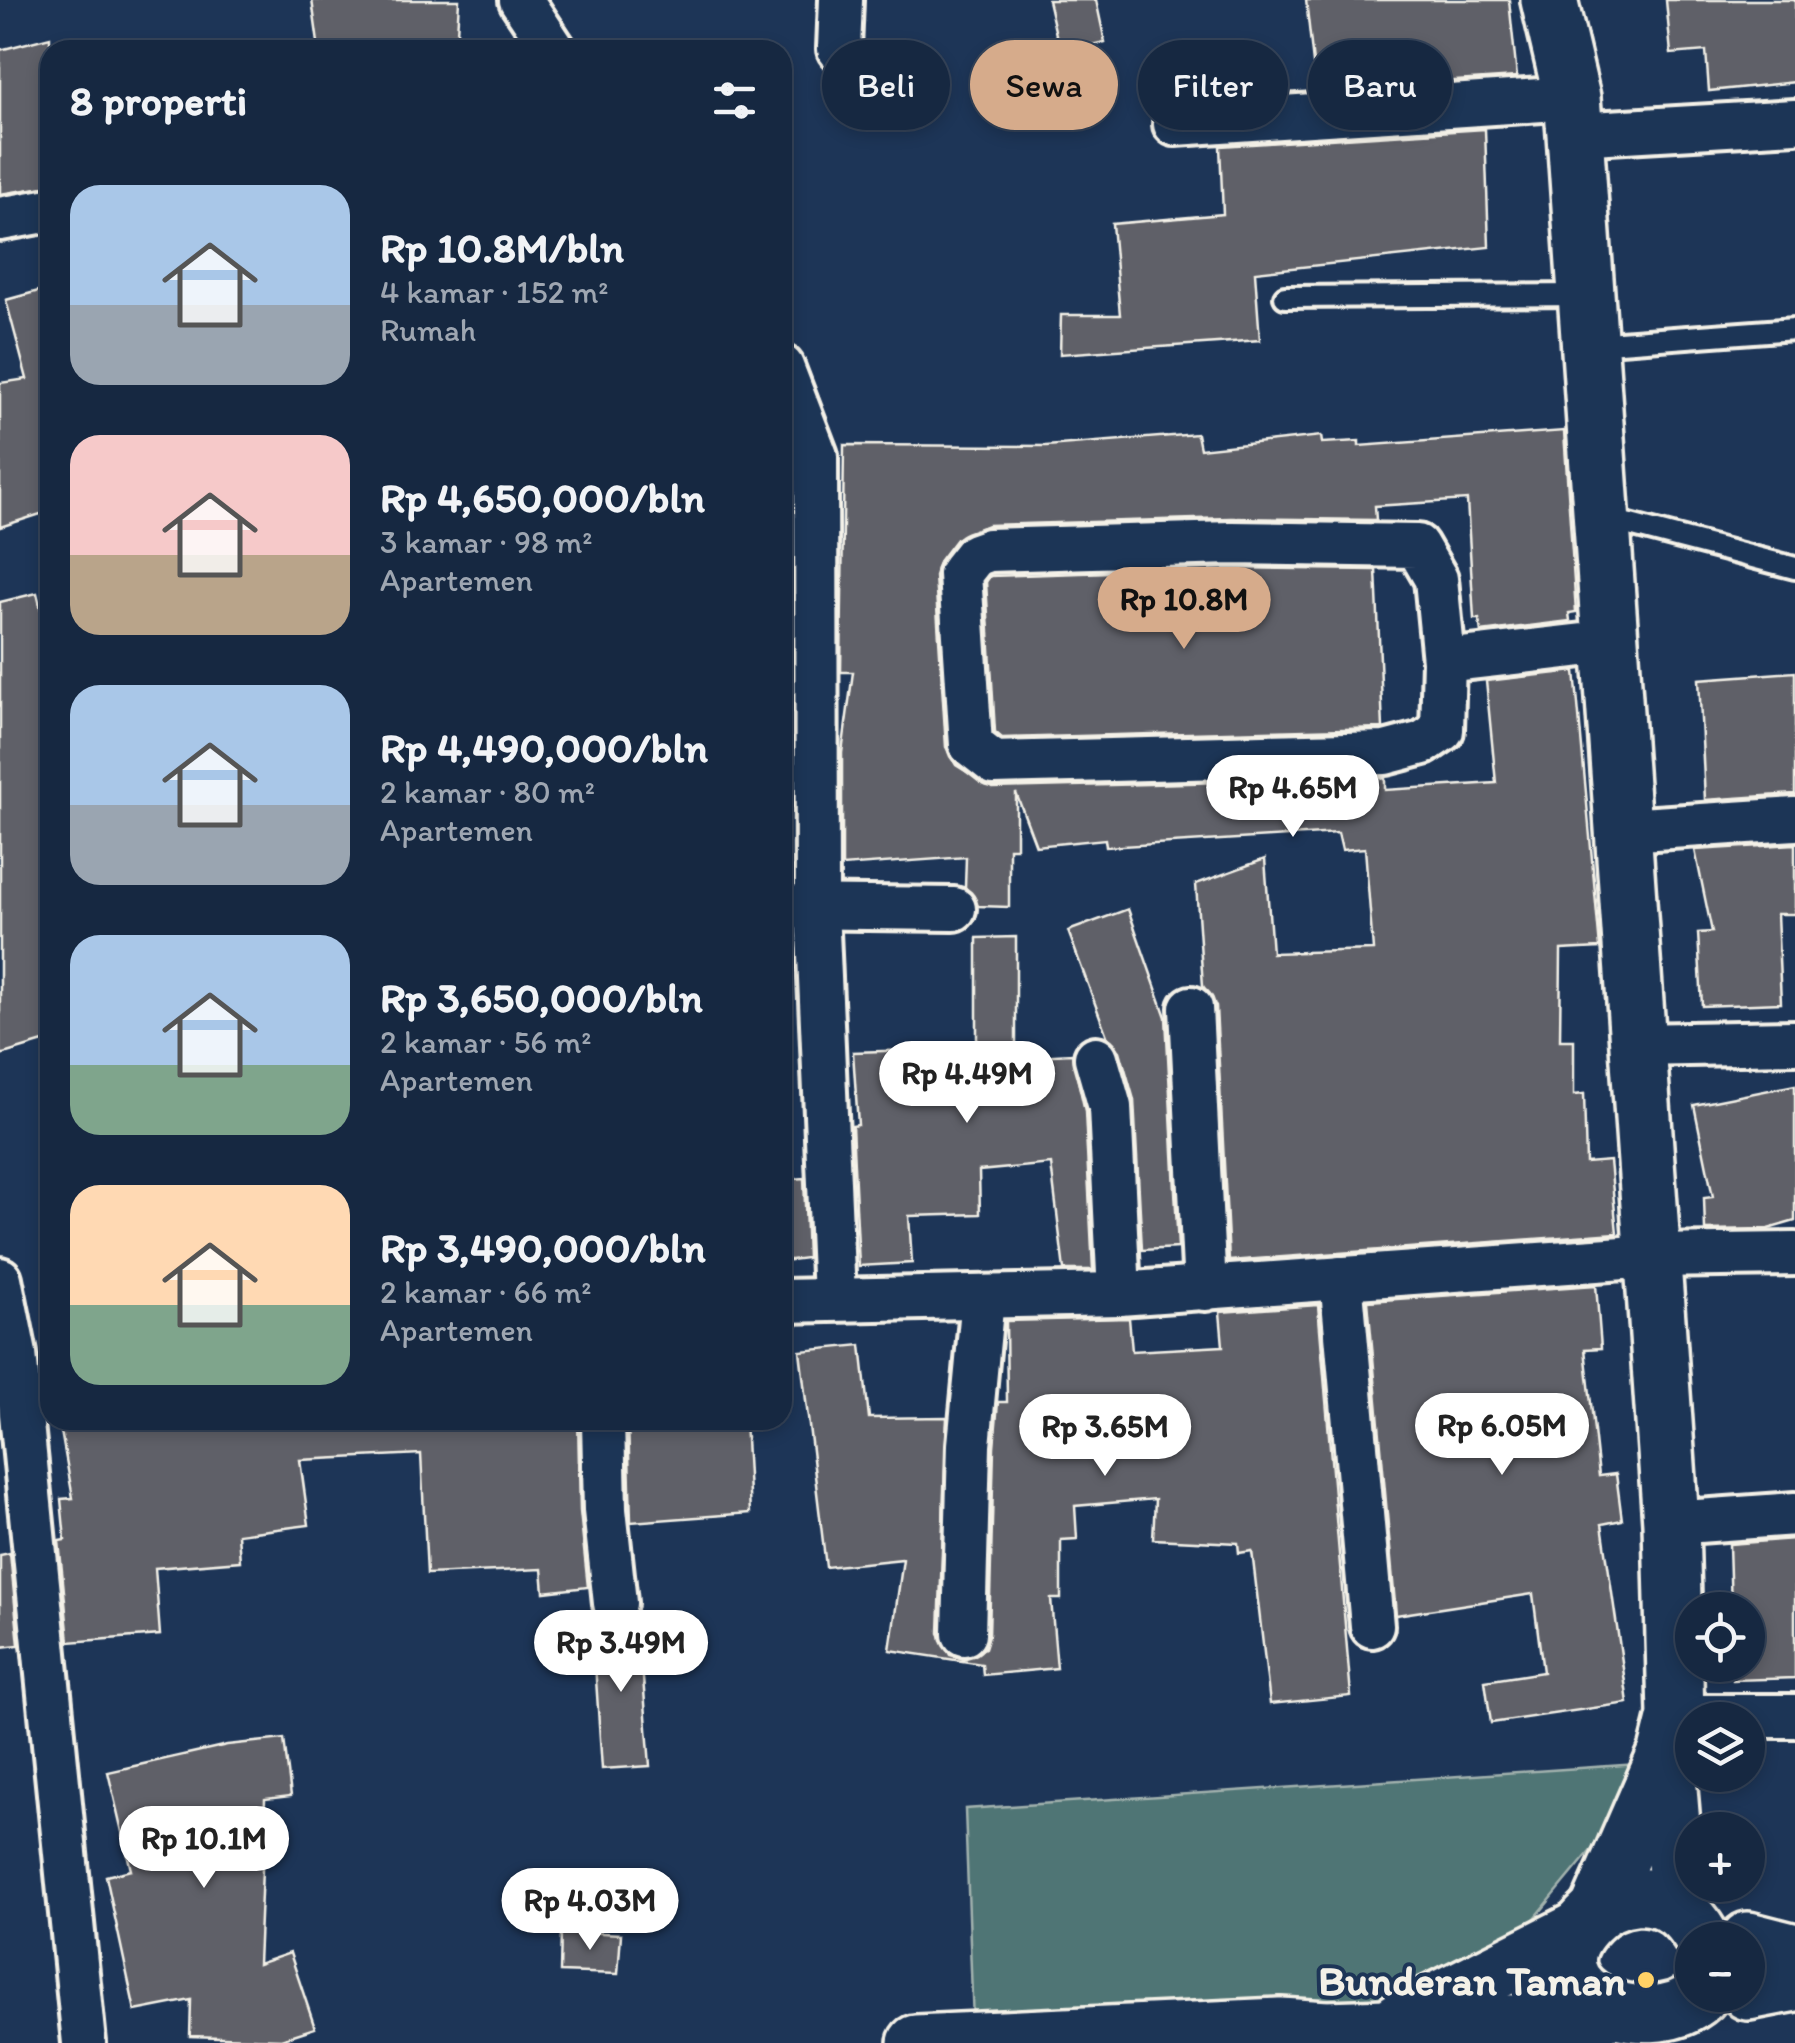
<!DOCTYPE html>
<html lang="id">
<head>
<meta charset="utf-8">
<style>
	body { margin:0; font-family:Itim,sans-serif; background:#23344c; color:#f1f3f6; height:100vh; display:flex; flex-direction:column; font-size:38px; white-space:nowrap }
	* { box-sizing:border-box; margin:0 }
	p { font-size:32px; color:#9ea6b1 }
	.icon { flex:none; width:55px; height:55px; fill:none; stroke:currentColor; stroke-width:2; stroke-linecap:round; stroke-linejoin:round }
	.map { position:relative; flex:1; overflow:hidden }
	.panel { position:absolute; left:40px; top:40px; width:752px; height:1390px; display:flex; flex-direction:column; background:#162841; border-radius:30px; box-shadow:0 5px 15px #0003,0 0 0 2px #35445a }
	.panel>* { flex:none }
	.hud { position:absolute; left:822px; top:40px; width:822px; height:90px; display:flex; gap:20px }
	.controls { position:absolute; left:1675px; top:1592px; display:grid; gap:20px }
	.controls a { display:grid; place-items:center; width:90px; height:90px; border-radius:50%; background:#162841; box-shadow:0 5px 15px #0003,0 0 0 2px #35445a; font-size:50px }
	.price { position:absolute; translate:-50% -85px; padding:0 22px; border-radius:35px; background:#fff; color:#222; font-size:32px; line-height:65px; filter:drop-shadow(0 2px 5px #0008) }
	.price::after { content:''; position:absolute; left:50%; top:60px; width:30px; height:22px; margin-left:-15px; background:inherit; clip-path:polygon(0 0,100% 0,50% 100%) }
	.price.on { background:#d6ab8b; color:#111 }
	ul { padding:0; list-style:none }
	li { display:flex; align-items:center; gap:30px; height:250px; padding:0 30px }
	li span { display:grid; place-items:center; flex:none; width:280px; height:200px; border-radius:30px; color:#555 }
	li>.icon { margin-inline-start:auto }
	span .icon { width:120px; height:120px; fill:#fffc; stroke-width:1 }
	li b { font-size:42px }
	h2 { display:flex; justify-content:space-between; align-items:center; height:120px; padding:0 30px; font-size:42px }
	.chip { padding:0 35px; border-radius:45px; background:#162841; box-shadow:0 5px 15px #0003,0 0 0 2px #35445a; font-size:35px; line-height:90px }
	.chip.on { background:#d6ab8b; color:#111 }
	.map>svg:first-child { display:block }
</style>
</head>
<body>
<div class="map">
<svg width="1795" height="2043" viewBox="0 0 1795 2043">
	<rect width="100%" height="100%" fill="#1d3557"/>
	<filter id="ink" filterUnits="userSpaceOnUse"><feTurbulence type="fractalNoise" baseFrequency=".01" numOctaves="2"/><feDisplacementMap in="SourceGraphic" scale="20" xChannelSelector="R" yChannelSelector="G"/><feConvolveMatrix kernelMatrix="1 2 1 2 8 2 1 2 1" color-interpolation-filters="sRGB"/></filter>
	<g filter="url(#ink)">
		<path fill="#507475" stroke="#a2b2ae" stroke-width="2.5" d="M1640 1764 1617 1819 1530 1924 1383 2010 973 2023 965 1809Z"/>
		<g fill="#5e6068" stroke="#f4f1e8" stroke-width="2.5">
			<path d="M312 0H459L456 50H319Z"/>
			<path d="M1048 0H1096L1105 42 1060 52Z"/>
			<path d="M1306 0H1509L1517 77 1316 90Z"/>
			<path d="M1666 0H1795V82L1709 91 1706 51 1671 54Z"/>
			<path d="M50 37V186L0 194V50Z"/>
			<path d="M1485 129 1489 247 1255 272 1260 340 1060 354 1061 315H1120L1112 224 1223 214 1220 146Z"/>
			<path d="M50 288V511L0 527V383L27 379 6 300Z"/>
			<path d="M1564 431 1576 612 1569 613 1570 621 1481 632 1479 619H1474L1467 500 1375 506 1376 520 1231 518 988 525 956 539 940 560 935 576 946 747 956 765 993 788 1385 778V790L1496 783 1486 681 1575 671 1600 948 1561 950 1560 1040H1574V1095L1584 1094 1586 1163 1610 1161 1617 1233 1229 1261 1216 1007 1203 986 1196 884 1265 859 1272 953 1373 950 1365 848 1342 850 1338 833 1106 847 1105 839 1036 846 1016 793V848H1009V907L978 906 965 887 966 857 842 866V753L853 672H841L844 445 1046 446 1197 434 1200 449 1321 436 1322 443 1359 441V446Z"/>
			<path d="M1232 568 1376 570 1383 728 1002 738 995 732 986 582 990 576Z"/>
			<path d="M37 593 50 647V1040L0 1055V602Z"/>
			<path d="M1795 672V794L1705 800 1699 679Z"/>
			<path d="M1795 844V914H1777L1781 1003 1702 1006 1698 933 1712 932 1695 850Z"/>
			<path d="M1128 909 1166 1017 1178 1248 1142 1250 1134 1100 1120 1051 1107 1036 1068 931Z"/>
			<path d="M1016 937V1057L1072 1054 1085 1111 1093 1270H1064L1051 1164 979 1171 980 1214 909 1216 912 1263 859 1266 852 1126 858 1125 853 1052 977 1048V938Z"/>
			<path d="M1795 1085V1221L1768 1229 1705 1230 1704 1198 1713 1197 1694 1105Z"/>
			<path d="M804 1178 807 1258 782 1261V1180Z"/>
			<path d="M1596 1285 1601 1348 1585 1349 1599 1476 1616 1474 1622 1520 1602 1524 1628 1703 1491 1723 1485 1681 1543 1672 1533 1594 1396 1615 1368 1301Z"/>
			<path d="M1318 1305 1351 1696 1270 1704 1252 1551 1239 1553 1238 1543 1153 1539 1155 1499 1075 1506 1077 1539 1061 1540V1599H1051L1057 1668 983 1675 982 1664 890 1650 903 1559 826 1567 800 1351 861 1345 869 1418 947 1417 939 1633 950 1655 964 1659 985 1648 989 1635 994 1447 998 1402H1007L1006 1321 1129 1318 1132 1351 1223 1346 1220 1312Z"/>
			<path d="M59 1420H578L580 1511 588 1587 544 1592 542 1569 427 1574 421 1454 300 1460 309 1525 238 1534 240 1561 155 1568 160 1635 69 1642 59 1541 65 1540 61 1499 73 1498Z"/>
			<path d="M628 1420H745L750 1513 631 1522Z"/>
			<path d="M1795 1539V1678L1733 1680 1732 1665H1748V1610H1731L1729 1544Z"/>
			<path d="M10 1553 19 1645 0 1647V1555Z"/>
			<path d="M638 1615 650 1766 602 1769 592 1619 617 1628Z"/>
			<path d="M284 1739 291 1796 265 1799 258 1964 290 1953 315 2028 281 2039 190 2036 191 2000 135 2011 106 1876 131 1870 108 1772 227 1745Z"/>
			<path d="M561 1931 621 1934 618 1974 560 1972Z"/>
		</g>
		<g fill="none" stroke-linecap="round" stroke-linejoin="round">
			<defs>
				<g id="lane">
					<path d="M1285 297 1584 295"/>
					<path d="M1593 344 1795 329"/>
					<path d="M1603 518 1795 568"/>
				</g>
				<g id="street">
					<path d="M521 0 554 50"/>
					<path d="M839 49 841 0"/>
					<path d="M1175 124 1572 98"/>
					<path d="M1575 134 1795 121"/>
					<path d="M0 219 50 210"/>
					<path d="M782 367 816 456 817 909 834 1297"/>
					<path d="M1444 661 1436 579 1417 546 1232 543 989 550 975 555 960 574 971 745 994 763 1385 753 1423 743 1442 730 1444 661 1609 642"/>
					<path d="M1624 830 1795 819"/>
					<path d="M782 907 954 909"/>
					<path d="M1191 1008 1205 1289"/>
					<path d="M1637 1045 1795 1042"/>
					<path d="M1096 1058 1110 1107 1119 1294"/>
					<path d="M1341 1278 1372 1626"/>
					<path d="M0 1279 15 1354 84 2043"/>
					<path d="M782 1301 1119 1294 1652 1256 1795 1254"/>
					<path d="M603 1420 605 1510 615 1603"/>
					<path d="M1671 1523 1795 1514"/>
					<path d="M964 1634 969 1445 983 1298"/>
					<path d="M1676 1716H1795"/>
				</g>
				<g id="secondary">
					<path d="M1549 0 1572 98 1575 134 1671 1523 1676 1716 1667 1752 1599 1908"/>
					<path d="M1667 1765 1679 1909"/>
					<path d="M1748 1940 1795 1952"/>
					<path d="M1748 1992 1795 1983"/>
					<path d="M1701 1995C1649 2043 1517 1992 1588 1920 1601 1906 1616 1899 1635 1897 1666 1894 1689 1915 1703 1940"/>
					<path d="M1399 2020 1578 1930"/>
					<path d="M916 2043 1280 2026 1327 2029 1594 2020"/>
				</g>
			</defs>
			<use href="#lane" stroke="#f4f1e8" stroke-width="28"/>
			<use href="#street" stroke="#f4f1e8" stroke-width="50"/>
			<use href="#secondary" stroke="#f4f1e8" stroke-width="62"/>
			<use href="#lane" stroke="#1d3557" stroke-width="20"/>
			<use href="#street" stroke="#1d3557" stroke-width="42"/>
			<use href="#secondary" stroke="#1d3557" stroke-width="55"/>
		</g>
	</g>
	<circle fill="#ffd166" stroke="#1d3557" stroke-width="4" cx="1646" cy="1980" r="10"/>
	<g text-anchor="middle" stroke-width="8" stroke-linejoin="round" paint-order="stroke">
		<g font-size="42" font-weight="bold" fill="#f4f1e8" stroke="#1d3557" text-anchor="end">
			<text x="1626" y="1995">Bunderan Taman</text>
		</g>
	</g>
</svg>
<div class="controls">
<a><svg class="icon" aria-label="locate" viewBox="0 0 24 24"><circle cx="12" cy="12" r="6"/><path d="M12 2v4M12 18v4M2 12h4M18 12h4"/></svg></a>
<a><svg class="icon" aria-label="layers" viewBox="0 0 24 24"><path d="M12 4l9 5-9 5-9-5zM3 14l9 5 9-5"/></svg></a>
<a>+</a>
<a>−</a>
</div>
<b class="price on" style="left:1184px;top:652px">Rp 10.8M</b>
<b class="price" style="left:1293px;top:840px">Rp 4.65M</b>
<b class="price" style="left:967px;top:1126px">Rp 4.49M</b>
<b class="price" style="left:1502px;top:1478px">Rp 6.05M</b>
<b class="price" style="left:1105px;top:1479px">Rp 3.65M</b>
<b class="price" style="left:621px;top:1695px">Rp 3.49M</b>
<b class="price" style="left:204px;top:1891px">Rp 10.1M</b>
<b class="price" style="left:590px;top:1953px">Rp 4.03M</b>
<div class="hud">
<a class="chip">Beli</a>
<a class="chip on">Sewa</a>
<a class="chip">Filter</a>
<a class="chip">Baru</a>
</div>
<section class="panel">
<h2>8 properti<svg class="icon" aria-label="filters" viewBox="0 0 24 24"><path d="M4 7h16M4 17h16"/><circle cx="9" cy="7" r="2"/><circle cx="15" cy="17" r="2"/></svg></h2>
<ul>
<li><span style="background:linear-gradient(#a9c7e8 60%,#9aa5b1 0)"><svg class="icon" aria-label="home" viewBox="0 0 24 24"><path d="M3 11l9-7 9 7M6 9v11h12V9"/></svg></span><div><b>Rp 10.8M/bln</b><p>4 kamar · 152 m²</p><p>Rumah</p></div></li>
<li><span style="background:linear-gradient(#f6c9c9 60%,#b9a48a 0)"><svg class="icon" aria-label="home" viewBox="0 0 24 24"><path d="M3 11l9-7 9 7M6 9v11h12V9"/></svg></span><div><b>Rp 4,650,000/bln</b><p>3 kamar · 98 m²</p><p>Apartemen</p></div></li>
<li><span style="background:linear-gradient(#a9c7e8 60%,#9aa5b1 0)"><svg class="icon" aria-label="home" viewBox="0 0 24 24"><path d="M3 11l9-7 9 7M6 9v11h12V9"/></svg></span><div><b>Rp 4,490,000/bln</b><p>2 kamar · 80 m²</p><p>Apartemen</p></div></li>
<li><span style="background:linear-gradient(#a9c7e8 65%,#7fa58c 0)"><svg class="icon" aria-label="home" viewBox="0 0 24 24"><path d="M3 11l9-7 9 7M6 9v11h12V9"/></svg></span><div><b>Rp 3,650,000/bln</b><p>2 kamar · 56 m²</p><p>Apartemen</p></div></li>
<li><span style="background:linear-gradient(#ffd9b3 60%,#7fa58c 0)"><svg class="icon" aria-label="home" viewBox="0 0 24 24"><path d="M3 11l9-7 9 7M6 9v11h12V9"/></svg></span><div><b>Rp 3,490,000/bln</b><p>2 kamar · 66 m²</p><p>Apartemen</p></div></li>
</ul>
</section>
</div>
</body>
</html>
